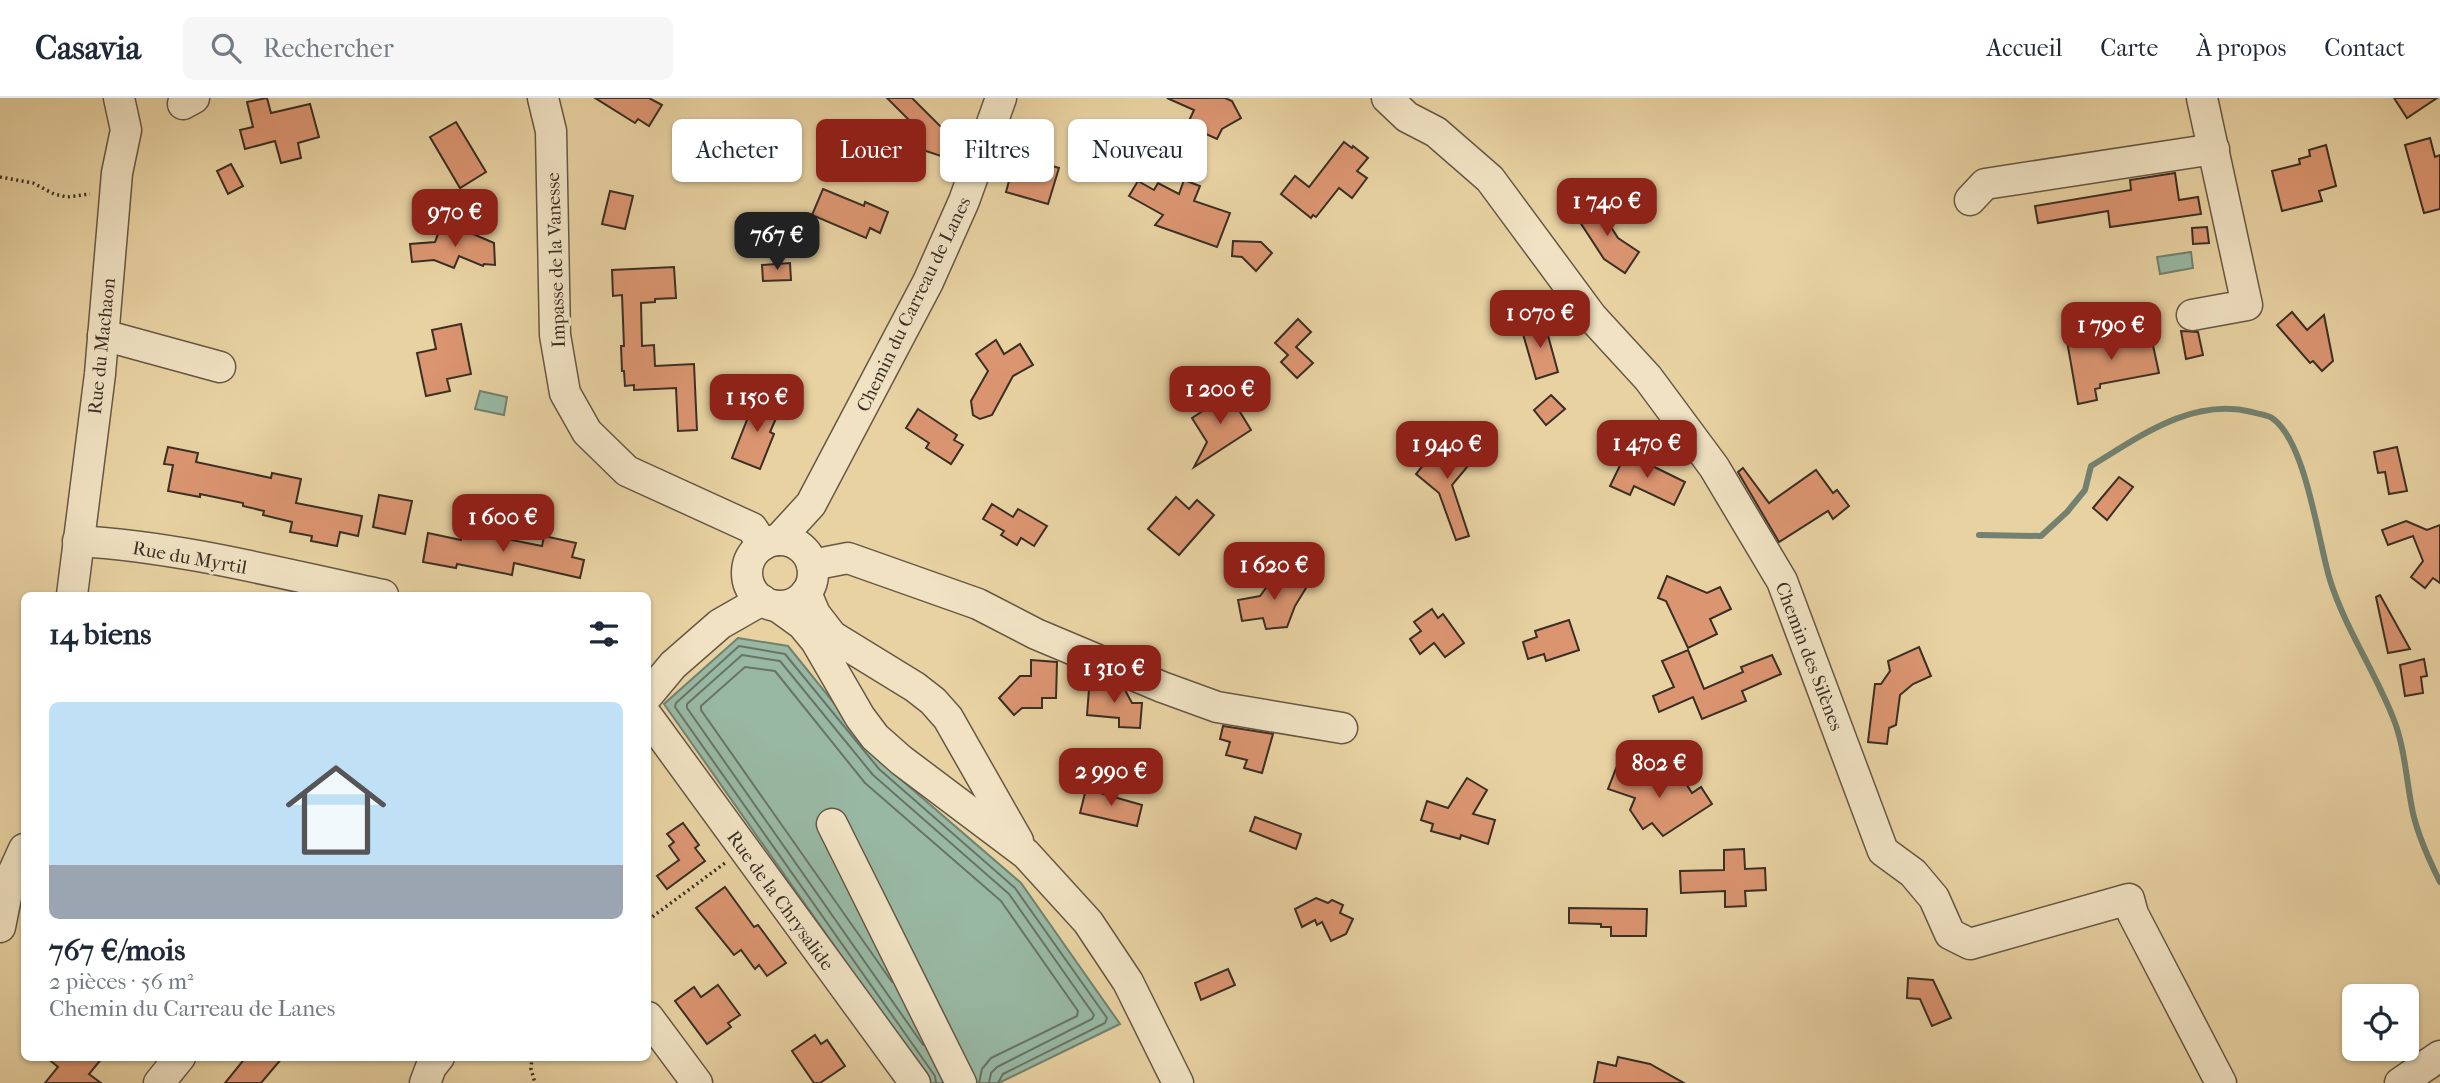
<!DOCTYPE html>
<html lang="fr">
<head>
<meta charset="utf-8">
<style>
	body { margin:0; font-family:"IM FELL French Canon",serif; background:#f6f6f7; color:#1f2937; height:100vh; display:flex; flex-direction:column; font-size:26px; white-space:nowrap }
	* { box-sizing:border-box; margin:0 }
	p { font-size:23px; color:#747a83 }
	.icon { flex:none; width:38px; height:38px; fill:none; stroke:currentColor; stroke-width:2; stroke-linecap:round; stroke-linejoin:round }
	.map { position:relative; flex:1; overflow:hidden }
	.sheet { position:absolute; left:21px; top:494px; width:630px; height:469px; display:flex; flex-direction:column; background:#fff; border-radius:10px; box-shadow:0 2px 5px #0004 }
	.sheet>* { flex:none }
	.hud { position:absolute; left:672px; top:21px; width:665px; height:63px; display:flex; gap:14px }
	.fabs { position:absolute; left:2342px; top:886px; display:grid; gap:14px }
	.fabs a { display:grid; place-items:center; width:77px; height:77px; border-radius:10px; background:#fff; box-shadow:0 2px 5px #0004; font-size:35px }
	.price { position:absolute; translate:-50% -60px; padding:0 16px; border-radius:14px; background:#8f2418; color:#fff; font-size:23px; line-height:46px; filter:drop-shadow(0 2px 4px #0008) }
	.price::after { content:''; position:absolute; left:50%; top:42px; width:21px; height:16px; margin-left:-10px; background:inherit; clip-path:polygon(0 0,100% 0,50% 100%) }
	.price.current { background:#222; color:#fff }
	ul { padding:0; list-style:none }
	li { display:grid; align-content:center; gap:14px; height:371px; padding:0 28px }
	li span { display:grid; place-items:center; height:217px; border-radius:10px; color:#555 }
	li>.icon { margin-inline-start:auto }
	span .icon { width:126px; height:126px; fill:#fffc; stroke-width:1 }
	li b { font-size:30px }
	h2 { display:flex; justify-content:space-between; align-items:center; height:84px; padding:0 28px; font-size:30px }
	.chip { padding:0 24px; border-radius:10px; background:#fff; box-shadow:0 2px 5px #0004; font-size:24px; line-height:63px }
	.chip.current { background:#8f2418; color:#fff }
	header { display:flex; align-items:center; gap:42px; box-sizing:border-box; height:98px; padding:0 35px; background:#fff; border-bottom:2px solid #e0e1e3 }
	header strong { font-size:33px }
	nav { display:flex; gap:38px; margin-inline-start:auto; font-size:24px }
	.search { width:490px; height:63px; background:#f6f6f7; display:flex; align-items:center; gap:18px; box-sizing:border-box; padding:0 24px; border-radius:10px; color:#747a83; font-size:26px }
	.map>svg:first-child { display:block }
</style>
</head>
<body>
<header>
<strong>Casavia</strong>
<div class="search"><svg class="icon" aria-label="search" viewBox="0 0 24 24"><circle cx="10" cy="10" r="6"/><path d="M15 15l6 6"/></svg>Rechercher</div>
<nav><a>Accueil</a><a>Carte</a><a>À propos</a><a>Contact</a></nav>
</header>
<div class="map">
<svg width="2440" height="985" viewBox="0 0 2440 985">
	<rect width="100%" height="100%" fill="#e8d2a2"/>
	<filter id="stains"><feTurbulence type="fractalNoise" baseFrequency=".00286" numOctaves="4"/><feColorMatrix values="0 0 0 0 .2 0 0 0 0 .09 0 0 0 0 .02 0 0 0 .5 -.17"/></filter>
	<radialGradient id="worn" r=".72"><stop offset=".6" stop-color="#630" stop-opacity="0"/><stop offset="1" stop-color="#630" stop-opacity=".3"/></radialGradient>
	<g fill="#98b8a3" stroke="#728170" stroke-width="2">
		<path d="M2191 154 2193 170 2160 176 2157 159Z"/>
		<path d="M480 293 507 299 504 317 475 311Z"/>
		<path d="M738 540 788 548 883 666 1021 785 1120 926 999 985H931L664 606Z"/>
	</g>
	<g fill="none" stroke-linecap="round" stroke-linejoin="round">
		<g stroke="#697464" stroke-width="2">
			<path d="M892 884 701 612V608L745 569 775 573 865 685 1001 803 1078 913 1077 918 991 960 982 971 979 985"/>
			<path d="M923 947 687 610V606L742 557 780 563 873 677 1009 796 1094 917 1092 921 997 969 991 975 989 985"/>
			<path d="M936 985 935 978 675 609 676 605 739 548 785 556 879 671 1015 790 1107 920 1105 925 1003 976 998 985"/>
		</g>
		<path stroke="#728170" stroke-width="6" d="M1979 437 2041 438 2067 414 2085 392 2091 368C2139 339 2192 299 2252 314 2258 316 2267 317 2272 320 2306 343 2318 443 2330 482 2345 530 2376 575 2394 622 2404 648 2406 677 2411 705 2415 732 2428 760 2440 784"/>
	</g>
	<g fill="#db9571" stroke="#3a2f24" stroke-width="2">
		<path d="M267 0 271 15 310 6 319 39 298 45 301 60 281 65 275 43 245 51 240 32 253 29 247 4Z"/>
		<path d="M595 0H649L662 7 649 28 638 21 635 25Z"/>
		<path d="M887 0H912L940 28 954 33 944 59 923 52 912 80 899 71 915 28Z"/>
		<path d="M1167 0H1225L1232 3 1241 20 1222 31 1217 41 1204 35 1199 46 1182 38 1194 12Z"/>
		<path d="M2394 0H2437L2407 20Z"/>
		<path d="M456 24 486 74 460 90 430 39Z"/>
		<path d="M1016 38 1052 47 1046 66 1059 70 1048 106 1006 94 1013 68 1008 67Z"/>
		<path d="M2430 40 2435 59 2440 57V111L2424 115 2405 47Z"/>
		<path d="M1344 44 1352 50 1353 48 1368 60 1357 73 1367 80 1352 100 1339 90 1316 119 1313 117 1311 120 1281 96 1295 78 1309 89Z"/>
		<path d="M2326 47 2336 88 2319 93 2322 103 2282 113 2272 73 2300 66 2299 61 2310 58 2309 52Z"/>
		<path d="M231 66 243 88 228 96 217 73Z"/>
		<path d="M2175 75 2179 102 2198 99 2201 116 2110 129 2108 113 2038 125 2035 108 2131 92 2130 82Z"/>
		<path d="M1184 82 1200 88 1194 103 1230 115 1217 149 1155 127 1163 117 1129 98 1138 83 1154 92 1158 85 1179 96Z"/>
		<path d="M823 91 864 108 865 104 888 114 880 135 870 130 866 140 812 117Z"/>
		<path d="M610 93 633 98 625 131 602 126Z"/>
		<path d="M1598 104 1609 120 1606 121 1618 140 1639 154 1625 175 1604 161 1576 118Z"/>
		<path d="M445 128 462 136 464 132 494 145 495 167 484 166 483 168 459 158 454 170 434 162 412 164 410 146 435 144 439 133 443 135Z"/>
		<path d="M2207 129 2209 145 2193 146 2192 130Z"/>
		<path d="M1233 143 1261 144 1272 155 1256 173 1242 159 1232 158Z"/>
		<path d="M790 165 791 182 763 183 762 167Z"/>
		<path d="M674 169 676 200 655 201V204L641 205 642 248 654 247 655 268 694 266 697 332 678 333 676 290 634 292V287L625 288 624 273H622L621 248H624L622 197 613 198 612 172Z"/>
		<path d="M2292 214 2307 232 2324 217 2333 263 2322 273 2313 263 2310 265 2277 227Z"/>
		<path d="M1298 221 1311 234 1296 249 1313 265 1297 280 1281 264 1288 257 1275 245Z"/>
		<path d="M1544 223 1558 274 1536 281 1521 229Z"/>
		<path d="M461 226 471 276 447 281 450 293 426 298 417 255 436 251 432 232Z"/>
		<path d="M2149 229 2159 275 2100 286V290L2095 291 2097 302 2078 306 2067 243 2088 239 2089 248 2124 242 2123 234Z"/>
		<path d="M2181 233 2198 234 2203 257 2186 261Z"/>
		<path d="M996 242 1004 256 1020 246 1033 267 1013 278 992 317 980 321 973 317 971 303 988 273 976 256Z"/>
		<path d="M1229 296 1251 332 1194 369 1207 344 1192 320Z"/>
		<path d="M1551 297 1565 311 1546 327 1534 312Z"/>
		<path d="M756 299 781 309 770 334 774 336 760 371 732 360Z"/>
		<path d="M918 311 957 337 954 342 963 347 951 366 926 350 929 345 906 330Z"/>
		<path d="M1445 340 1473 362 1452 387 1469 438 1456 442 1439 395 1416 376Z"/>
		<path d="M168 349 198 355 196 364 271 380 272 375 301 381 296 405 362 418 358 438 340 434 337 448 311 443 312 438 290 434 292 424 263 417 264 413 243 408V405L200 396V399L168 393 173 367 164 366Z"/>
		<path d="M2397 349 2407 393 2389 396 2385 374 2378 375 2374 354Z"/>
		<path d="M1626 355 1685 384 1674 407 1634 388 1630 397 1610 388Z"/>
		<path d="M1743 370 1769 405 1816 372 1833 395 1837 392 1849 408 1833 421 1828 413 1779 444 1738 374Z"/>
		<path d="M2119 379 2133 389 2107 422 2093 410Z"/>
		<path d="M379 397 412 403 405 436 373 429Z"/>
		<path d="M1176 399 1189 411 1197 402 1214 417 1179 457 1148 431Z"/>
		<path d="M992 406 1013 419 1018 411 1047 428 1034 448 1021 440 1017 447 1001 437 1004 433 983 421Z"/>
		<path d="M2406 423 2427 432 2440 427V485L2433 480 2425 490 2411 479 2423 463 2413 438 2388 447 2382 432Z"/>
		<path d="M428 435 461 442 463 435 482 439V436L542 448 544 438 576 445 572 459 584 462 580 480 514 465 512 477 457 466 456 470 423 464Z"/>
		<path d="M1279 472 1306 490 1295 508 1287 529 1266 531 1263 520 1242 523 1238 502 1260 498Z"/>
		<path d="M1667 478 1707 495 1720 489 1731 511 1710 521 1717 536 1688 550 1666 503 1658 500Z"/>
		<path d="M2380 497 2410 551 2388 555 2376 499Z"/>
		<path d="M1432 511 1438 520 1443 516 1464 545 1445 559 1434 545 1420 556 1410 541 1421 533 1414 524Z"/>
		<path d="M1569 522 1579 552 1546 563 1544 556 1528 561 1523 544 1537 539 1535 533Z"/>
		<path d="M1919 549 1931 578 1913 586 1900 597 1896 627 1889 630 1887 646 1868 644 1875 586H1881L1890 573 1888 563Z"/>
		<path d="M1688 552 1704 591 1743 574 1741 569 1772 557 1781 576 1742 593 1746 603 1702 621 1693 599 1659 614 1653 598 1674 589 1662 563Z"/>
		<path d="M2424 561 2427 578 2421 579 2423 595 2405 598 2400 567Z"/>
		<path d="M1031 562 1057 564 1056 600H1042V610H1022L1014 617 999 600 1020 578H1031Z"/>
		<path d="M1099 581 1125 592 1132 605H1142L1140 630 1119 629V620L1087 617 1089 591H1098Z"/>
		<path d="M1223 628 1273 636 1262 675 1244 670 1247 662 1226 657 1230 644 1220 641Z"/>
		<path d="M1617 668 1650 680 1659 692 1681 678 1692 695 1701 689 1712 706 1663 738 1652 725 1643 731 1630 712 1635 700 1608 691Z"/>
		<path d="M1467 680 1487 692 1473 716 1495 722 1488 746 1461 737 1460 741 1431 733 1433 726 1421 722 1427 703 1448 710Z"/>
		<path d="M1086 691 1142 707 1137 728 1080 715Z"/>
		<path d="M1255 719 1301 736 1296 751 1250 733Z"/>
		<path d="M683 725 699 747 695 750 705 763 667 791 657 778 679 762 669 748 674 744 667 736Z"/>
		<path d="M1744 751 1745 771 1765 770 1766 792 1745 793 1746 808 1725 809V793L1681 795 1680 773 1724 772V752Z"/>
		<path d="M725 789 754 829 758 827 786 865 767 878 759 867 755 871 741 852 734 857 696 810Z"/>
		<path d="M1316 800 1328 805 1332 802 1343 807 1340 815 1353 821 1346 836 1331 843 1322 824 1317 827 1315 822 1302 829 1295 811Z"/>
		<path d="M1569 810 1647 811 1646 838H1611V829H1601V826L1569 825Z"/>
		<path d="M1228 871 1235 887 1201 902 1195 885Z"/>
		<path d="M1908 880 1933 882 1951 920 1932 928 1920 901 1907 900Z"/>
		<path d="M718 887 740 917 728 925 731 929 707 946 675 903 694 889 701 899Z"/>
		<path d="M815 937 821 946 827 942 845 968 820 985H814L792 953Z"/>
		<path d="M46 959H103L89 976 101 985H45L58 969Z"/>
		<path d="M246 959H283L261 985H225Z"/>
		<path d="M1618 959 1650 966 1684 985H1594L1598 964 1616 968Z"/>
	</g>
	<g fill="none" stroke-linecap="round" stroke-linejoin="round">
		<defs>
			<g id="minor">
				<path d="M543 0 551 33 555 237 565 295 587 334 627 373 752 430 763 447"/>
				<path d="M1387 0 1407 19 1436 34 1490 81 1592 219 1648 280 1714 369 1782 483 1883 753 1913 775 1934 800 1950 836 1970 846 2129 801 2133 816 2221 985"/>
				<path d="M183 6 194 0"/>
				<path d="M1970 102 1985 86 2214 51"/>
				<path d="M2192 217 2247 207 2202 0"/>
				<path d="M103 237 220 269"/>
				<path d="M778 442 811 406 928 184 964 103 1001 0"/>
				<circle cx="780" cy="475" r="33"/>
				<path d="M78 443C181 449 283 476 383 497"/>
				<path d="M812 467 848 460 978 506 1036 536 1162 589 1217 609 1342 630"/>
				<path d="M806 495 815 516 832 538 915 589 933 603 948 620 1018 743"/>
				<path d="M72 497 100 276 117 75 126 32 119 0"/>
				<path d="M777 508 802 526 816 543 860 619 875 639 901 662 1026 756 1088 824 1128 884 1178 985"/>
				<path d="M648 597 673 567 720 526 762 502"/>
				<path d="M648 619 915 985"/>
				<path d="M832 726 961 985"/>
				<path d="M0 829 9 784 24 751"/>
				<path d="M648 919 697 985"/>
				<path d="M159 985 180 959"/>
				<path d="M425 985 431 969 439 959"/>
				<path d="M2400 985 2440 958"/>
			</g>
		</defs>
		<use href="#minor" stroke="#665844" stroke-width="33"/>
		<g stroke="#3a2f24" stroke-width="3.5" stroke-dasharray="2 3.5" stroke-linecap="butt">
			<path d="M0 79 33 85 54 96 67 99 90 96"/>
			<path d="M648 822 725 765"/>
			<path d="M532 959 531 971 535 985"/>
		</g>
		<use href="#minor" stroke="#f0e2c3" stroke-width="30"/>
	</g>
	<g text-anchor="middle" stroke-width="6" stroke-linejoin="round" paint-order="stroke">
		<g font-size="19" fill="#3a2f24" stroke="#f0e2c3">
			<text transform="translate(555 162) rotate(-92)" y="7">Impasse de la Vanesse</text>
			<text transform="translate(913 206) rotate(-64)" y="7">Chemin du Carreau de Lanes</text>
			<text transform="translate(101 248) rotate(-84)" y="7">Rue du Machaon</text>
			<text transform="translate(190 459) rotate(10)" y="7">Rue du Myrtil</text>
			<text transform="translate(1810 558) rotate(69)" y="7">Chemin des Silènes</text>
			<text transform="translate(781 802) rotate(54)" y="7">Rue de la Chrysalide</text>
		</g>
	</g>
	<rect width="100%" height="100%" filter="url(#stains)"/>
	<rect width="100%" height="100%" fill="url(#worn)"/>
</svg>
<div class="fabs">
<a><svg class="icon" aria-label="locate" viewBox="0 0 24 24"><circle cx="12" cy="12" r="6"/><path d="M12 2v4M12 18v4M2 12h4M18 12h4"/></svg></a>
</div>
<b class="price" style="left:1607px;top:140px">1 740 €</b>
<b class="price" style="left:455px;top:151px">970 €</b>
<b class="price current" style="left:777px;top:174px">767 €</b>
<b class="price" style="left:1540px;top:252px">1 070 €</b>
<b class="price" style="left:2111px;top:264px">1 790 €</b>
<b class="price" style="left:1220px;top:328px">1 200 €</b>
<b class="price" style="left:757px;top:336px">1 150 €</b>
<b class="price" style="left:1647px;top:382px">1 470 €</b>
<b class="price" style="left:1447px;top:383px">1 940 €</b>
<b class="price" style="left:503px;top:456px">1 600 €</b>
<b class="price" style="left:1274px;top:504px">1 620 €</b>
<b class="price" style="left:1114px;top:607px">1 310 €</b>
<b class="price" style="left:1659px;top:702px">802 €</b>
<b class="price" style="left:1111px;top:710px">2 990 €</b>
<div class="hud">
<a class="chip">Acheter</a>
<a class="chip current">Louer</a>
<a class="chip">Filtres</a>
<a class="chip">Nouveau</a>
</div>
<section class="sheet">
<h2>14 biens<svg class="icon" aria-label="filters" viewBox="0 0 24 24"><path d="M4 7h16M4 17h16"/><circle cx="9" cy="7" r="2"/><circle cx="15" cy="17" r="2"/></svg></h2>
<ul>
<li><span style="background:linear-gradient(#bfe0f5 75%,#9aa5b1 0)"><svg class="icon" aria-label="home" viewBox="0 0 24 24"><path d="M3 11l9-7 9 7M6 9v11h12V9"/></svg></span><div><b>767 €/mois</b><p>2 pièces · 56 m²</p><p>Chemin du Carreau de Lanes</p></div></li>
</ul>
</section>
</div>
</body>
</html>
